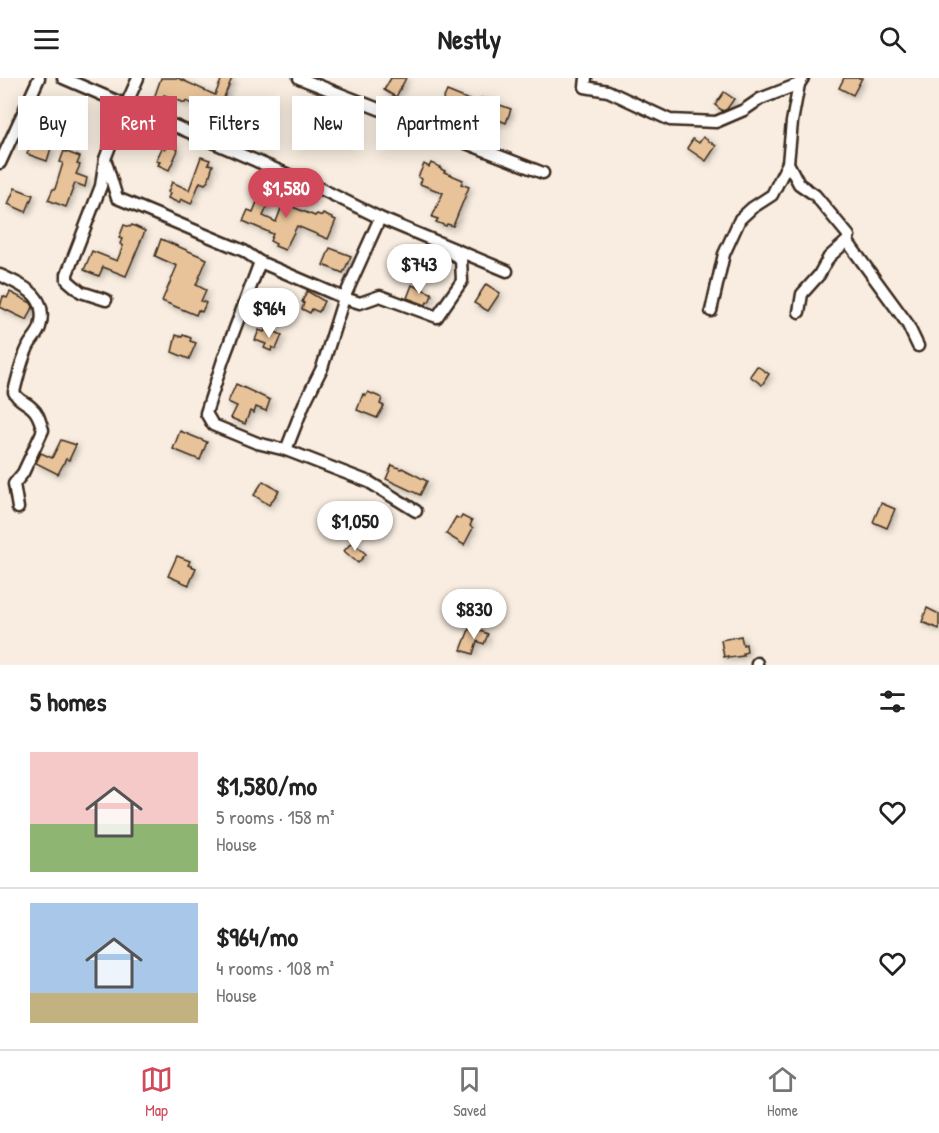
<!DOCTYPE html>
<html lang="en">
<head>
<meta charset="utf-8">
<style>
	body { margin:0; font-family:"Patrick Hand",sans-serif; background:#f6f6f6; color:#222; height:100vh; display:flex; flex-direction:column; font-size:22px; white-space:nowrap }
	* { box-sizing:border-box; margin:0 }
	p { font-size:20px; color:#767676 }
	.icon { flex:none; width:33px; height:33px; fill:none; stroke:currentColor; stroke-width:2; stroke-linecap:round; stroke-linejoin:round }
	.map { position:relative; height:587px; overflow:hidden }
	.details { display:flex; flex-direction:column; background:#fff; flex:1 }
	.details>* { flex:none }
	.banner { position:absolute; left:18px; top:18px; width:600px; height:54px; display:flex; gap:12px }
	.price { position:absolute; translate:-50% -51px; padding:0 14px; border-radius:21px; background:#fff; color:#222; font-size:20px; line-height:39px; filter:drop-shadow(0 2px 3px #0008) }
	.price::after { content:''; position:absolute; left:50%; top:36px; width:18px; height:14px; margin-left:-9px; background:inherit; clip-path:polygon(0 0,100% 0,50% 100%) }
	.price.on { background:#d1495b; color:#fff }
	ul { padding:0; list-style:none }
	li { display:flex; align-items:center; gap:18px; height:150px; padding:0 30px }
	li+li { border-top:2px solid #e0e0e0 }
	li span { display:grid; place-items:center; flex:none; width:168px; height:120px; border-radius:0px; color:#555 }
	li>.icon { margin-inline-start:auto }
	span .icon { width:72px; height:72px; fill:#fffc; stroke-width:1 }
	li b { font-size:26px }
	h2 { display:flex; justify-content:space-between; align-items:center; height:72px; padding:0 30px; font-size:26px }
	.tag { padding:0 21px; border-radius:0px; background:#fff; box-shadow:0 3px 15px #0003; font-size:21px; line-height:54px }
	.tag.on { background:#d1495b; color:#fff }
	header { display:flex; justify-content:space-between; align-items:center; height:78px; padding:0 30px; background:#fff; font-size:27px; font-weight:700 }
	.dock { display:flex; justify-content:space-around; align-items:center; height:84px; border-top:2px solid #e0e0e0; background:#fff; font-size:16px; color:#767676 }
	.dock a { display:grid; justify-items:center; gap:3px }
	.dock .on { color:#d1495b }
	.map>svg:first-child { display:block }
</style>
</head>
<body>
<header><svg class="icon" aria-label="menu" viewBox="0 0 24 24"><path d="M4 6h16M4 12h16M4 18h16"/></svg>Nestly<svg class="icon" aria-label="search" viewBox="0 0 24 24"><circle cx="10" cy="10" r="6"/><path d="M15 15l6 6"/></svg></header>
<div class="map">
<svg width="939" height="587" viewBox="0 0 939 587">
	<defs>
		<filter id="shadow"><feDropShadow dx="2.5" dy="2.5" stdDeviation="3" flood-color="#0004"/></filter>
	</defs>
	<rect width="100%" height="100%" fill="#f8ede0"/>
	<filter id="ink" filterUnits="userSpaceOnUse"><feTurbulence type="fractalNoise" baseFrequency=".0167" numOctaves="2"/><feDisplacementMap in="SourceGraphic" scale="12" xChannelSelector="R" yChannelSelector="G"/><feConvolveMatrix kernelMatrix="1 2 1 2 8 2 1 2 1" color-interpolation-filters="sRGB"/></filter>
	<g filter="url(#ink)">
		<g fill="#e8c399" stroke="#3b2a1e" stroke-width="1.5" filter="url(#shadow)">
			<path d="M161 0H178L215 17 222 0H232L224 19 260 35 254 48 238 44 217 32 211 31 210 33 186 23 185 25 164 17 160 26 153 23Z"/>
			<path d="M391 0H406L396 19 384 12Z"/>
			<path d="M844 0H862L853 17 839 10Z"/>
			<path d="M447 13 479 26 481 20 511 31 506 45 499 42 497 47 468 34 465 42 444 33 447 26 442 24Z"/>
			<path d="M724 14 734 21 727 31 723 33 715 27Z"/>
			<path d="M313 17 326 23 312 53 299 47Z"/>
			<path d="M703 59 716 68 706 83 687 70 693 61 699 65Z"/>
			<path d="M32 63 51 70 47 83 27 76Z"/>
			<path d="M169 64 176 67 174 70 178 72 169 92 158 87 160 84 156 83 162 70 165 71Z"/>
			<path d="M64 73 80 79 77 86 80 87 76 96 87 100 85 109 75 105 66 129 48 122 53 111H55L63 85 60 84Z"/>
			<path d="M201 79 210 82 208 86 213 87 208 103 205 106 200 104 191 126 181 121 179 125 168 120 170 115 168 114 172 104 189 112Z"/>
			<path d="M431 85 440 89 439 90 445 93 444 94 463 102 461 106 469 109 453 148 447 146 446 148 436 144 438 141 432 139 443 115 420 106 422 101 418 99 424 86 429 89Z"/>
			<path d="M260 101 276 109 263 138 276 144 283 125 315 138 317 136 322 138 323 136 336 142 328 161 297 148 285 172 275 168 276 166 270 163 273 156 243 143 248 132 253 134 261 114 255 112Z"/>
			<path d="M15 110 33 117 26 134 8 126Z"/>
			<path d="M124 147 130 149 132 147 145 153 126 198 103 189 99 198 84 192 92 173 117 183 123 168 120 166 122 161 119 160Z"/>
			<path d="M161 161 207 181 196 207 206 212 201 223 206 225 202 234 198 232 196 237 162 223 177 188 155 178Z"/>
			<path d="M330 170 351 178 343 195 323 187Z"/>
			<path d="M486 206 500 215 488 233 474 225Z"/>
			<path d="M412 207 431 215 432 217 429 224H427L426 227 407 220Z"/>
			<path d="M307 213 324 223 319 234 312 231 310 235 302 231 304 225 302 224Z"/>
			<path d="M10 214 31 225 33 229 27 242 0 229 3 218 7 220Z"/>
			<path d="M266 250 282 257 276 271 272 269 271 273 264 270 266 266 255 262 259 252 264 254Z"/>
			<path d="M176 257 182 259 183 257 191 260 190 263 196 265 189 281 172 274Z"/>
			<path d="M757 288 769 296 762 307 750 298Z"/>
			<path d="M236 306 270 322 266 333 256 329 254 335 250 333 245 346 231 340 237 328 228 324Z"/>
			<path d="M368 314 382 320 380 326 384 328 377 340 357 332 363 316 366 318Z"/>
			<path d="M180 353 207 364 200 382 173 371Z"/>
			<path d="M61 362 76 367 69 382 66 381 58 396 36 385 41 375 52 380Z"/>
			<path d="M392 387 401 391 402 390 427 403 420 417 386 401Z"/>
			<path d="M263 403 279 413 269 427 254 417Z"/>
			<path d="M881 425 895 431 887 450 873 444Z"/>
			<path d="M462 438 472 443 470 448 473 450 464 467 446 456 456 439 460 441Z"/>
			<path d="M352 464 366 476 358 485 344 473Z"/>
			<path d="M177 478 190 483 188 487 196 490 189 507 168 498Z"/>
			<path d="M927 530 939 536V551L922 544Z"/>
			<path d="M470 549 488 556 484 566 477 563 473 576 461 572Z"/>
			<path d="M741 558 743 567 746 566 747 574 743 575V578L728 580V578L724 579 721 562Z"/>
		</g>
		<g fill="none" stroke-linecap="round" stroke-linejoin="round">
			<defs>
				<g id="minor">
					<path d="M63 0 126 27 138 0"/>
					<path d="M299 0 543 95"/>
					<path d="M586 0 585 9 608 13 670 42 716 44 744 32 760 21 799 6"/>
					<path d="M106 84 117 120 244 173 260 184 344 220 360 225 380 218 437 239 462 203 461 181 449 174"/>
					<path d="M0 85 39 0"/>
					<path d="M847 163 907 245 918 268"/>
					<path d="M260 184 223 282 206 335 213 347 257 365 286 372 369 404 416 433"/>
					<path d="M0 197C23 208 49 217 40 249 38 257 31 262 28 269 21 283 18 299 14 314 18 323 25 323 32 330 39 336 40 344 43 352L23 395 14 406 18 430"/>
					<path d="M106 222 81 214 67 202V196L101 108 105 81 126 27 319 110 380 140 507 193"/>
					<path d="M711 233 724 176 740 141 752 130 772 117 788 85"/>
					<path d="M799 234 802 216 819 197 829 179 847 163 849 158 815 117 799 106 788 85 792 44 799 6 803 0"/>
					<path d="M286 372 304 326 322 290 344 220 380 140"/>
					<path d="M757 585V587"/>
				</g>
			</defs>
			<use href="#minor" stroke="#3b2a1e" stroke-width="15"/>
			<use href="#minor" stroke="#fff" stroke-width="10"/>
		</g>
	</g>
</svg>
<b class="price on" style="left:286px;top:141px">$1,580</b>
<b class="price" style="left:419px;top:217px">$743</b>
<b class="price" style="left:269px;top:261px">$964</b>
<b class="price" style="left:355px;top:474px">$1,050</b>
<b class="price" style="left:474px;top:562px">$830</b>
<div class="banner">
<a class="tag">Buy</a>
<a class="tag on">Rent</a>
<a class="tag">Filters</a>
<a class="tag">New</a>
<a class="tag">Apartment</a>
</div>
</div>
<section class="details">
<h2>5 homes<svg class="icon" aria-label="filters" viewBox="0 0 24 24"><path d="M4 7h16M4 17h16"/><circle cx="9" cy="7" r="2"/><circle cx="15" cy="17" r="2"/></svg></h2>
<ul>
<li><span style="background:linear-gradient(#f6c9c9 60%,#8fb573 0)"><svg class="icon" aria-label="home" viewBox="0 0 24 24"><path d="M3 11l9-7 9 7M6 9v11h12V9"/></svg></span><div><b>$1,580/mo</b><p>5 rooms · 158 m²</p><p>House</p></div><svg class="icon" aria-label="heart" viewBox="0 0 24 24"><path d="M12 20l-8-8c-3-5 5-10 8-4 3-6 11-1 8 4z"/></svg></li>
<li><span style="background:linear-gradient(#a9c7e8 75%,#c2b280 0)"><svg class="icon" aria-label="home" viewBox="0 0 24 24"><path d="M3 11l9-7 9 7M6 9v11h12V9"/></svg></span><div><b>$964/mo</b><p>4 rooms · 108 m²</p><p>House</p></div><svg class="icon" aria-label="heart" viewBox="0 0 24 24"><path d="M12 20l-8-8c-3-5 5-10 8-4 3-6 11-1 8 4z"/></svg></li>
</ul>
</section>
<nav class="dock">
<a class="on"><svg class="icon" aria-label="map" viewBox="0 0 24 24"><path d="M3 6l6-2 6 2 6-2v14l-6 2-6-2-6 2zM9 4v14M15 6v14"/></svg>Map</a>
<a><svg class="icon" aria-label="saved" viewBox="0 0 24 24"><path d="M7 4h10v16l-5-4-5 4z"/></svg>Saved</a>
<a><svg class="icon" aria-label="home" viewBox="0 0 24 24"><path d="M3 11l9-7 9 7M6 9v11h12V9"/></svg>Home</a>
</nav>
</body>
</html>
